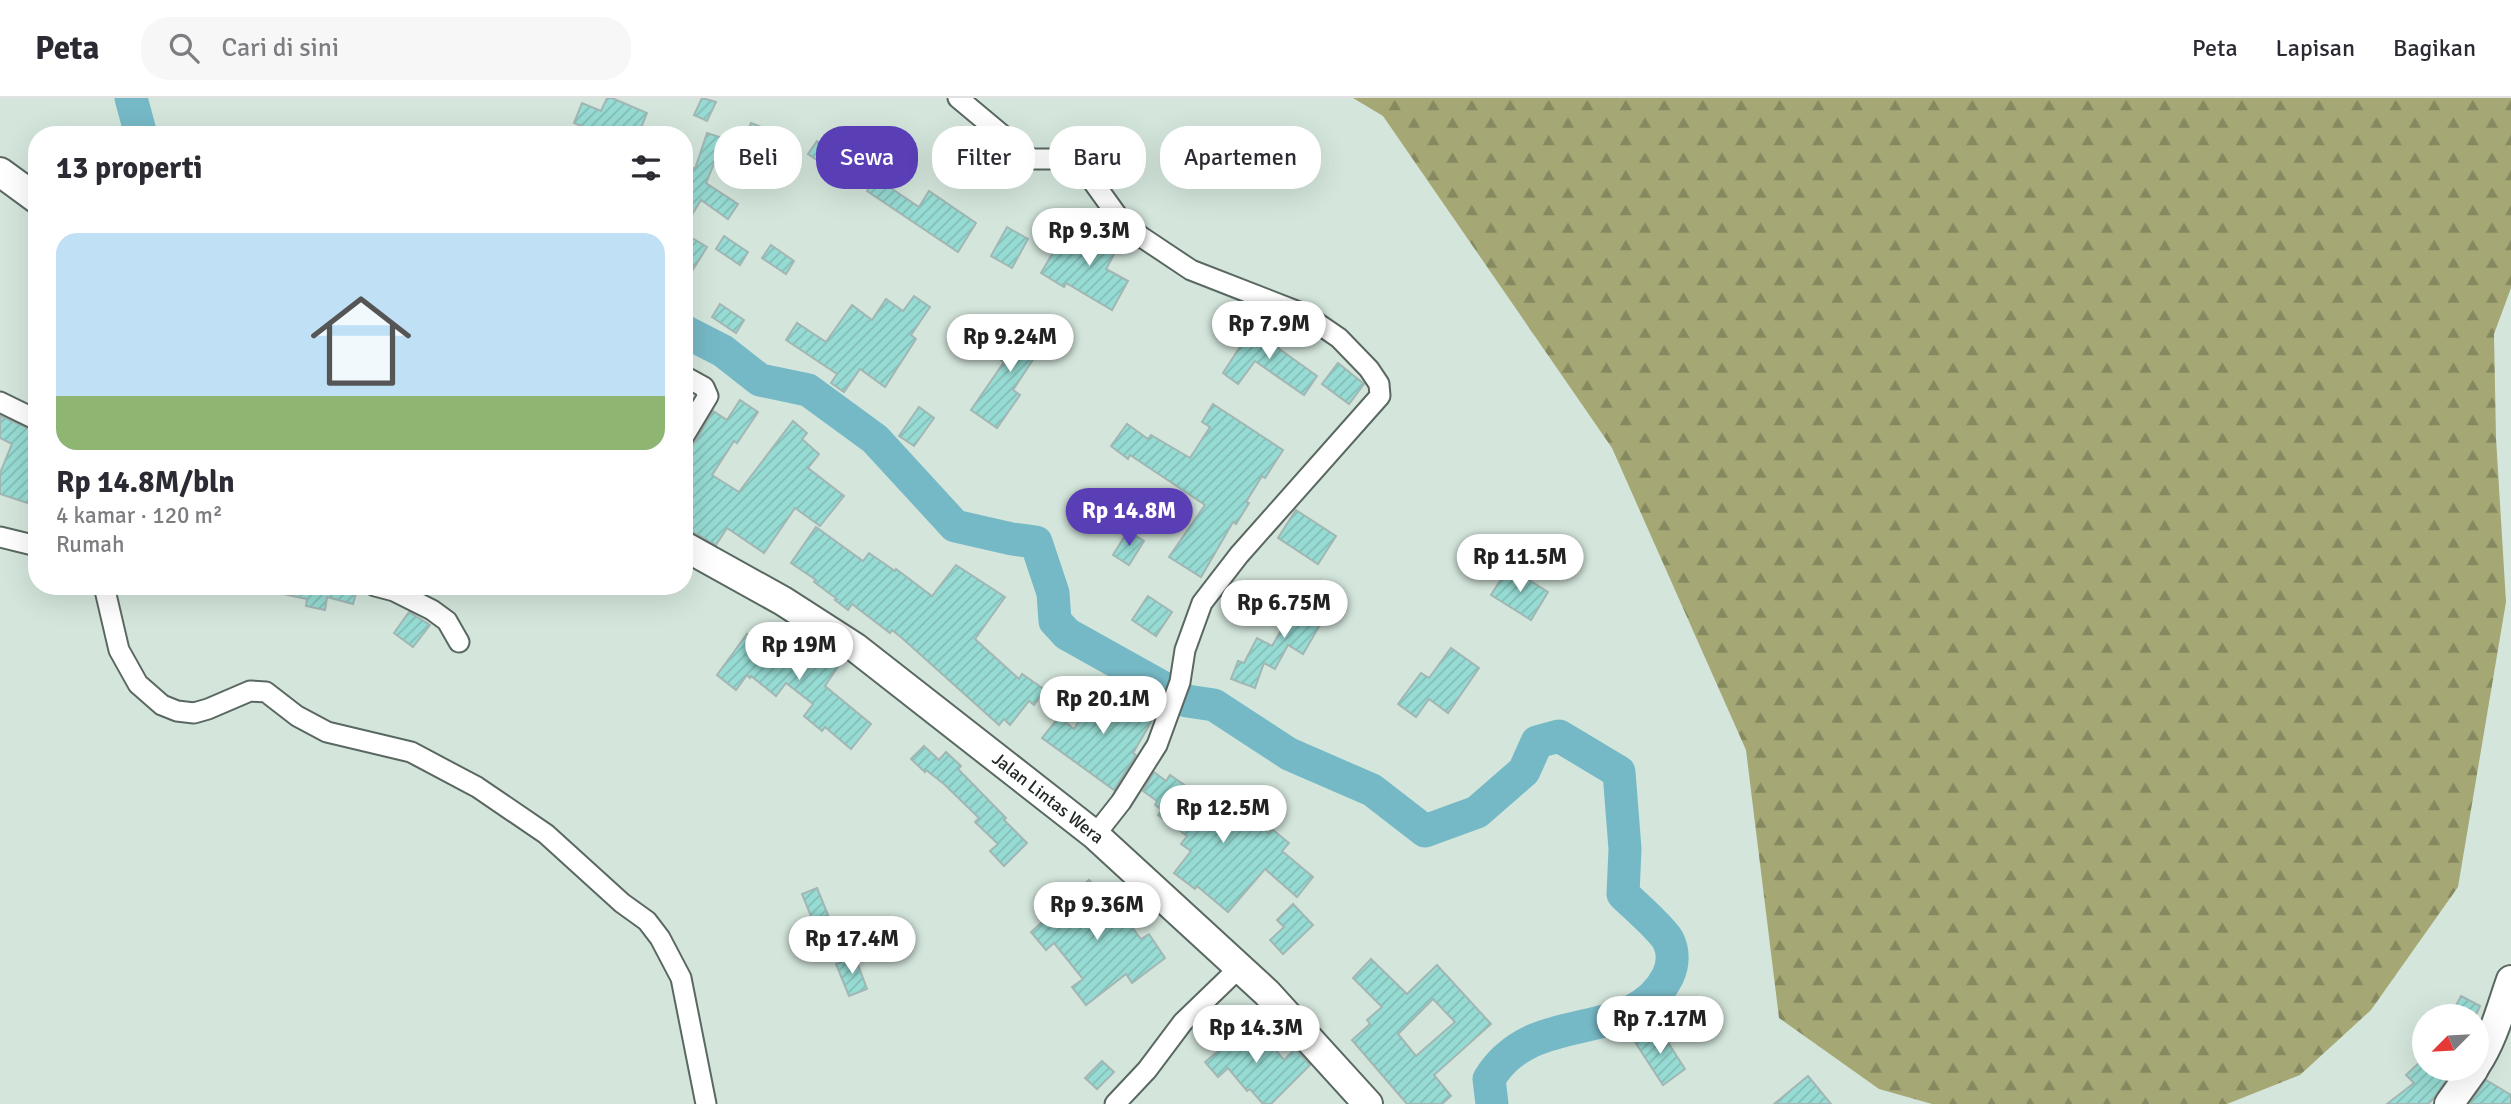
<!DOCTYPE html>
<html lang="id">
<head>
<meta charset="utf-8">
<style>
	body { margin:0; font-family:Signika,sans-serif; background:#f7f7f7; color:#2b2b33; height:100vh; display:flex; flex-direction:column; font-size:26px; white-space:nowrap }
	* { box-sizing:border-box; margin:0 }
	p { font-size:23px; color:#7c7c81 }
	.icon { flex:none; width:38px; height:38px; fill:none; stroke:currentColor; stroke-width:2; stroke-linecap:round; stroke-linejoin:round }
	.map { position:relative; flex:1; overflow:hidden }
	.side { position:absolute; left:28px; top:28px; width:665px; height:469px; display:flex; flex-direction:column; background:#fff; border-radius:28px; box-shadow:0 7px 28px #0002 }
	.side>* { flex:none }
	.guide { position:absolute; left:714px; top:28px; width:665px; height:63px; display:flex; gap:14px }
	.needle { width:46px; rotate:246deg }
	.controls { position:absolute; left:2412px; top:906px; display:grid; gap:14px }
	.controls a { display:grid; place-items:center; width:77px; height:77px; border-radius:50%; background:#fff; box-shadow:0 7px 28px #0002; font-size:35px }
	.price { position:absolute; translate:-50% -60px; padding:0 16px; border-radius:24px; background:#fff; color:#222; font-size:23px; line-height:46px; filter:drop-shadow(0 2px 4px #0008) }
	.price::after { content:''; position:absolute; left:50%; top:42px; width:21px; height:16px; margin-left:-10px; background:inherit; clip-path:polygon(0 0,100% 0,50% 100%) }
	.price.on { background:#593eb6; color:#fff }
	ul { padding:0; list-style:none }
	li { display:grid; align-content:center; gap:14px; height:371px; padding:0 28px }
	li span { display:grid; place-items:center; height:217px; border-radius:21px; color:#555 }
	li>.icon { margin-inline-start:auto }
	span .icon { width:126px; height:126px; fill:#fffc; stroke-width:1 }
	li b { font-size:30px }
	h2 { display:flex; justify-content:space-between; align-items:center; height:84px; padding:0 28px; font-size:30px }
	.chip { padding:0 24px; border-radius:28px; background:#fff; box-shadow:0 7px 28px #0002; font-size:24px; line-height:63px }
	.chip.on { background:#593eb6; color:#fff }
	header { display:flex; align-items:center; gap:42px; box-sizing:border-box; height:98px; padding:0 35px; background:#fff; border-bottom:2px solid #e1e1e2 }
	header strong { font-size:33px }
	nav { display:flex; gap:38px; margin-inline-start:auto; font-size:24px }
	.search { width:490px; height:63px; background:#f7f7f7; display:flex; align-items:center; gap:18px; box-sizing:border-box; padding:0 24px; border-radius:28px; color:#7c7c81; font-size:26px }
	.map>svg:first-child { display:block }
</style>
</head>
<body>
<header>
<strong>Peta</strong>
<div class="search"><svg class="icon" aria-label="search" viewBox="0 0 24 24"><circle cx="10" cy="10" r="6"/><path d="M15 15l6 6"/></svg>Cari di sini</div>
<nav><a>Peta</a><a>Lapisan</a><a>Bagikan</a></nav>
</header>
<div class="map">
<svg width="2511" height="1006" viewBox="0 0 2511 1006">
	<defs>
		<pattern id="forest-firs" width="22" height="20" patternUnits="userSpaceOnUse" patternTransform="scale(1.75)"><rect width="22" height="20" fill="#a5a874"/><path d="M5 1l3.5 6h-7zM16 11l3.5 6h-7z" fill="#86895f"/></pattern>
		<pattern id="building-hatch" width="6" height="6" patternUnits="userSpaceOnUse" patternTransform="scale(1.75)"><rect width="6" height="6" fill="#97dcd4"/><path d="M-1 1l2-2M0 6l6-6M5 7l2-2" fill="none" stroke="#82bdb6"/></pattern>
	</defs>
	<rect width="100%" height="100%" fill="#d4e6dc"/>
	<path fill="url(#forest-firs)" d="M1353 0H2511V190L2494 236 2496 340 2506 504 2458 789 2371 912 2300 977 2227 1006H1932L1879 991 1779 920 1746 652 1612 350 1383 18Z"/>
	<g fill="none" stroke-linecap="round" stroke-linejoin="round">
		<g stroke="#76b9c6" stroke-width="33">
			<path d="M131 0 141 37"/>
			<path d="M684 233 723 253 760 282 808 292 875 341 955 428 1012 441 1036 444 1053 495 1055 523 1067 536 1187 603 1214 607 1289 656 1372 692 1425 733 1477 714 1524 673 1537 644 1559 638 1619 674 1625 751 1623 796C1635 808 1660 829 1668 842 1674 854 1673 867 1668 878 1642 930 1578 922 1532 943 1513 952 1500 963 1489 981L1492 1006"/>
		</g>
	</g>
	<g fill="url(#building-hatch)" stroke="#a2b6b3" stroke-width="2" fill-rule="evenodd">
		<path d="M607 0H612L647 15 638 37H603L574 25 582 5 601 13Z"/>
		<path d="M702 0 716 4 707 23 694 17Z"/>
		<path d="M751 25 766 31 749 73 717 58 706 85 738 106 728 121 701 102 684 130V64L695 71 707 35 741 46Z"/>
		<path d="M817 43 841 59 832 72 808 56Z"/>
		<path d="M876 80 919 109 929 93 976 125 958 154 867 93Z"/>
		<path d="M1105 124 1123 140 1106 171 1128 183 1112 212 1066 185 1064 189 1041 175 1061 141 1087 157Z"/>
		<path d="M1007 129 1028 141 1012 170 991 158Z"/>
		<path d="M684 135 707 149 684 186Z"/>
		<path d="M724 138 748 154 740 167 716 151Z"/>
		<path d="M771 147 794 163 786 176 762 160Z"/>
		<path d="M914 198 930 209 911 237 916 241 885 289 860 271 844 294 831 285 837 276 786 242 797 225 826 244 852 207 872 222 886 201 903 213Z"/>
		<path d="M720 206 744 222 736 235 712 219Z"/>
		<path d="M1019 224 1051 245 1043 257 1038 254 1013 292 1020 297 997 330 971 312 1004 264 997 259Z"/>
		<path d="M1255 226 1281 244 1278 250 1317 278 1304 297 1255 263 1238 286 1223 275Z"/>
		<path d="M1338 265 1364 286 1349 306 1322 286Z"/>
		<path d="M740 302 758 314 737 345 734 343 712 377 739 394 793 323 807 335 802 341 819 356 808 370 844 398 820 428 795 410 764 455 727 430 716 447 684 429V354L695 344 713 313 727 322Z"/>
		<path d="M1213 306 1283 352 1265 380 1262 378 1246 404 1249 405 1236 426 1233 424 1201 479 1169 459 1205 407 1130 357 1128 361 1111 348 1127 326 1148 341 1151 337 1190 360 1210 329 1202 324Z"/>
		<path d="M919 309 934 320 914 348 899 338Z"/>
		<path d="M0 318 37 334V408L0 396V375L12 346 0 340Z"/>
		<path d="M1296 412 1336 438 1318 466 1278 440Z"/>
		<path d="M816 429 863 463 869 455 895 473 896 471 932 498 956 467 1005 499 975 541 1019 581 1022 576 1045 592 1034 607 1029 603 1010 627 1004 621 999 627 902 540 892 532 890 535 852 506 848 512 835 502 837 501 814 484 816 482 791 465Z"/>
		<path d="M1128 433 1144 443 1129 467 1113 457Z"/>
		<path d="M1509 469 1548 494 1531 522 1491 497Z"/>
		<path d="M279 488H344L357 492 353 506 327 499 325 512 306 508 307 501 278 495Z"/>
		<path d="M1304 493 1331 508 1303 556 1288 547 1275 571 1264 565 1255 590 1231 581 1238 563 1244 565 1257 540 1272 548Z"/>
		<path d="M1148 498 1172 514 1156 538 1132 522Z"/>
		<path d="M409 514 430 527 413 549 394 535Z"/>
		<path d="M800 534 843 561 825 588 871 626 851 651 825 629 822 633 804 618 813 606 786 585 776 598 751 578 750 580 747 577 736 592 717 577 747 536 776 559 778 556 782 560Z"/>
		<path d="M1451 550 1479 570 1448 615 1429 601 1416 619 1398 606 1421 575 1429 580Z"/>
		<path d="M1103 585 1154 619 1133 655 1136 657 1114 692 1042 640 1059 619 1074 631Z"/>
		<path d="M924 648 939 662 946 654 961 668 958 671 1006 720 1004 722 1027 745 1004 768 990 753 998 746 975 724 979 720 944 686 926 672 925 674 911 661Z"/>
		<path d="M1154 674 1166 683 1170 677 1210 705 1213 701 1243 723 1247 718 1268 735 1272 731 1289 745 1282 753 1313 779 1297 799 1265 771 1228 814 1197 788 1195 791 1174 775 1191 753 1181 746 1187 738 1158 717 1162 712 1155 707 1157 703 1143 693Z"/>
		<path d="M1089 782 1120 814 1141 841 1149 836 1165 860 1132 885 1126 876 1086 907 1072 889 1083 881 1054 845 1046 852 1031 834Z"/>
		<path d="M817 790 828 817 813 823 802 796Z"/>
		<path d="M1293 806 1313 827 1283 856 1270 842 1284 829 1277 822Z"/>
		<path d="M828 824 839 851 824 857 813 830Z"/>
		<path d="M855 859 867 891 849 898 836 866Z"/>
		<path d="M1371 861 1407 896 1437 867 1491 926 1434 977 1451 998 1442 1006H1407L1352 942 1370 926 1367 922 1382 909 1353 880ZM1433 901 1455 924 1416 958 1398 936Z"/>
		<path d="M2461 898 2480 908 2475 919H2450Z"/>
		<path d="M1233 923 1257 951 1267 942 1284 962 1295 951 1310 967 1271 1006H1263L1250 991 1247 993 1228 970 1218 979 1205 964 1224 948 1215 938Z"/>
		<path d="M1658 929 1685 971 1663 987 1635 944Z"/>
		<path d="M2424 960V971H2445L2450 976 2434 1000 2428 1006H2387L2414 985 2406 977Z"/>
		<path d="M1102 963 1114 974 1097 991 1085 980Z"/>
		<path d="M1808 978 1831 1006H1774Z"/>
		<path d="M2486 982 2511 997V1006H2469Z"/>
	</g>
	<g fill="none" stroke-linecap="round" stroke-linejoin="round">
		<defs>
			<g id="street">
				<path d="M958 0 1031 61H1055L1083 70 1119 120 1140 138 1191 172 1304 216 1339 240 1369 271 1379 286 1380 298 1239 457 1202 505 1185 552 1180 584 1157 647 1121 704 1095 737"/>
				<path d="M684 278 704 289 708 298 684 338"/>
				<path d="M0 304 37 322"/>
				<path d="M0 439 37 448"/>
				<path d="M104 488 119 552 138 586 162 607 177 613 194 615 208 611 250 593 266 594 297 618 327 634 411 654 477 689 546 736 622 805 647 823 660 840 681 880 706 1006"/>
				<path d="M375 488 394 493 432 512 447 523 459 544"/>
				<path d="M1115 1006 1147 972 1183 924 1240 869"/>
			</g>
			<g id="secondary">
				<path d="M0 74 37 101"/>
				<path d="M684 448 783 503 856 550 1095 737 1267 895 1368 1006"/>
				<path d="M2476 967C2493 942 2501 910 2511 882"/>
				<path d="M2449 1006 2474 971"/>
			</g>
		</defs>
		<use href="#street" stroke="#596860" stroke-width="23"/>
		<use href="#secondary" stroke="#596860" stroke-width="32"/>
		<use href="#street" stroke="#fff" stroke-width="19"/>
		<use href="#secondary" stroke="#fff" stroke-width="28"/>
	</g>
	<g text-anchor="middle" stroke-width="5" stroke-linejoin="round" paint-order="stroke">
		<g font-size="18" fill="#232a26" stroke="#fff">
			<text transform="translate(1048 700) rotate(38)" y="6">Jalan Lintas Wera</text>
		</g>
	</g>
</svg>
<div class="controls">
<a><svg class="needle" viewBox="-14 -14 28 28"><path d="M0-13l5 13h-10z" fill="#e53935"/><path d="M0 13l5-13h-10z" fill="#7c7c81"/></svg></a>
</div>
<b class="price" style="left:1089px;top:170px">Rp 9.3M</b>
<b class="price" style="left:1269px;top:263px">Rp 7.9M</b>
<b class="price" style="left:1010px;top:276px">Rp 9.24M</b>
<b class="price on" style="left:1129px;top:450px">Rp 14.8M</b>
<b class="price" style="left:1520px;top:496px">Rp 11.5M</b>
<b class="price" style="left:1284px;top:542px">Rp 6.75M</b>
<b class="price" style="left:799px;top:584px">Rp 19M</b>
<b class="price" style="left:1103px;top:638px">Rp 20.1M</b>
<b class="price" style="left:1223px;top:747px">Rp 12.5M</b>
<b class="price" style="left:1097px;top:844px">Rp 9.36M</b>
<b class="price" style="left:852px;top:878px">Rp 17.4M</b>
<b class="price" style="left:1660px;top:958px">Rp 7.17M</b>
<b class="price" style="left:1256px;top:967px">Rp 14.3M</b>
<div class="guide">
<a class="chip">Beli</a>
<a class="chip on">Sewa</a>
<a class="chip">Filter</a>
<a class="chip">Baru</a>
<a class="chip">Apartemen</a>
</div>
<section class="side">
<h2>13 properti<svg class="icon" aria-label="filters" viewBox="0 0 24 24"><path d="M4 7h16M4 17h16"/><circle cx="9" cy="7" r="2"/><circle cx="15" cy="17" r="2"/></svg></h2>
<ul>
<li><span style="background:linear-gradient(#bfe0f5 75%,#8fb573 0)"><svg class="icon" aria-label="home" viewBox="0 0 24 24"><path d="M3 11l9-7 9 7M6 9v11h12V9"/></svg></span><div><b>Rp 14.8M/bln</b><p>4 kamar · 120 m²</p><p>Rumah</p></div></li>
</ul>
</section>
</div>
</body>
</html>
